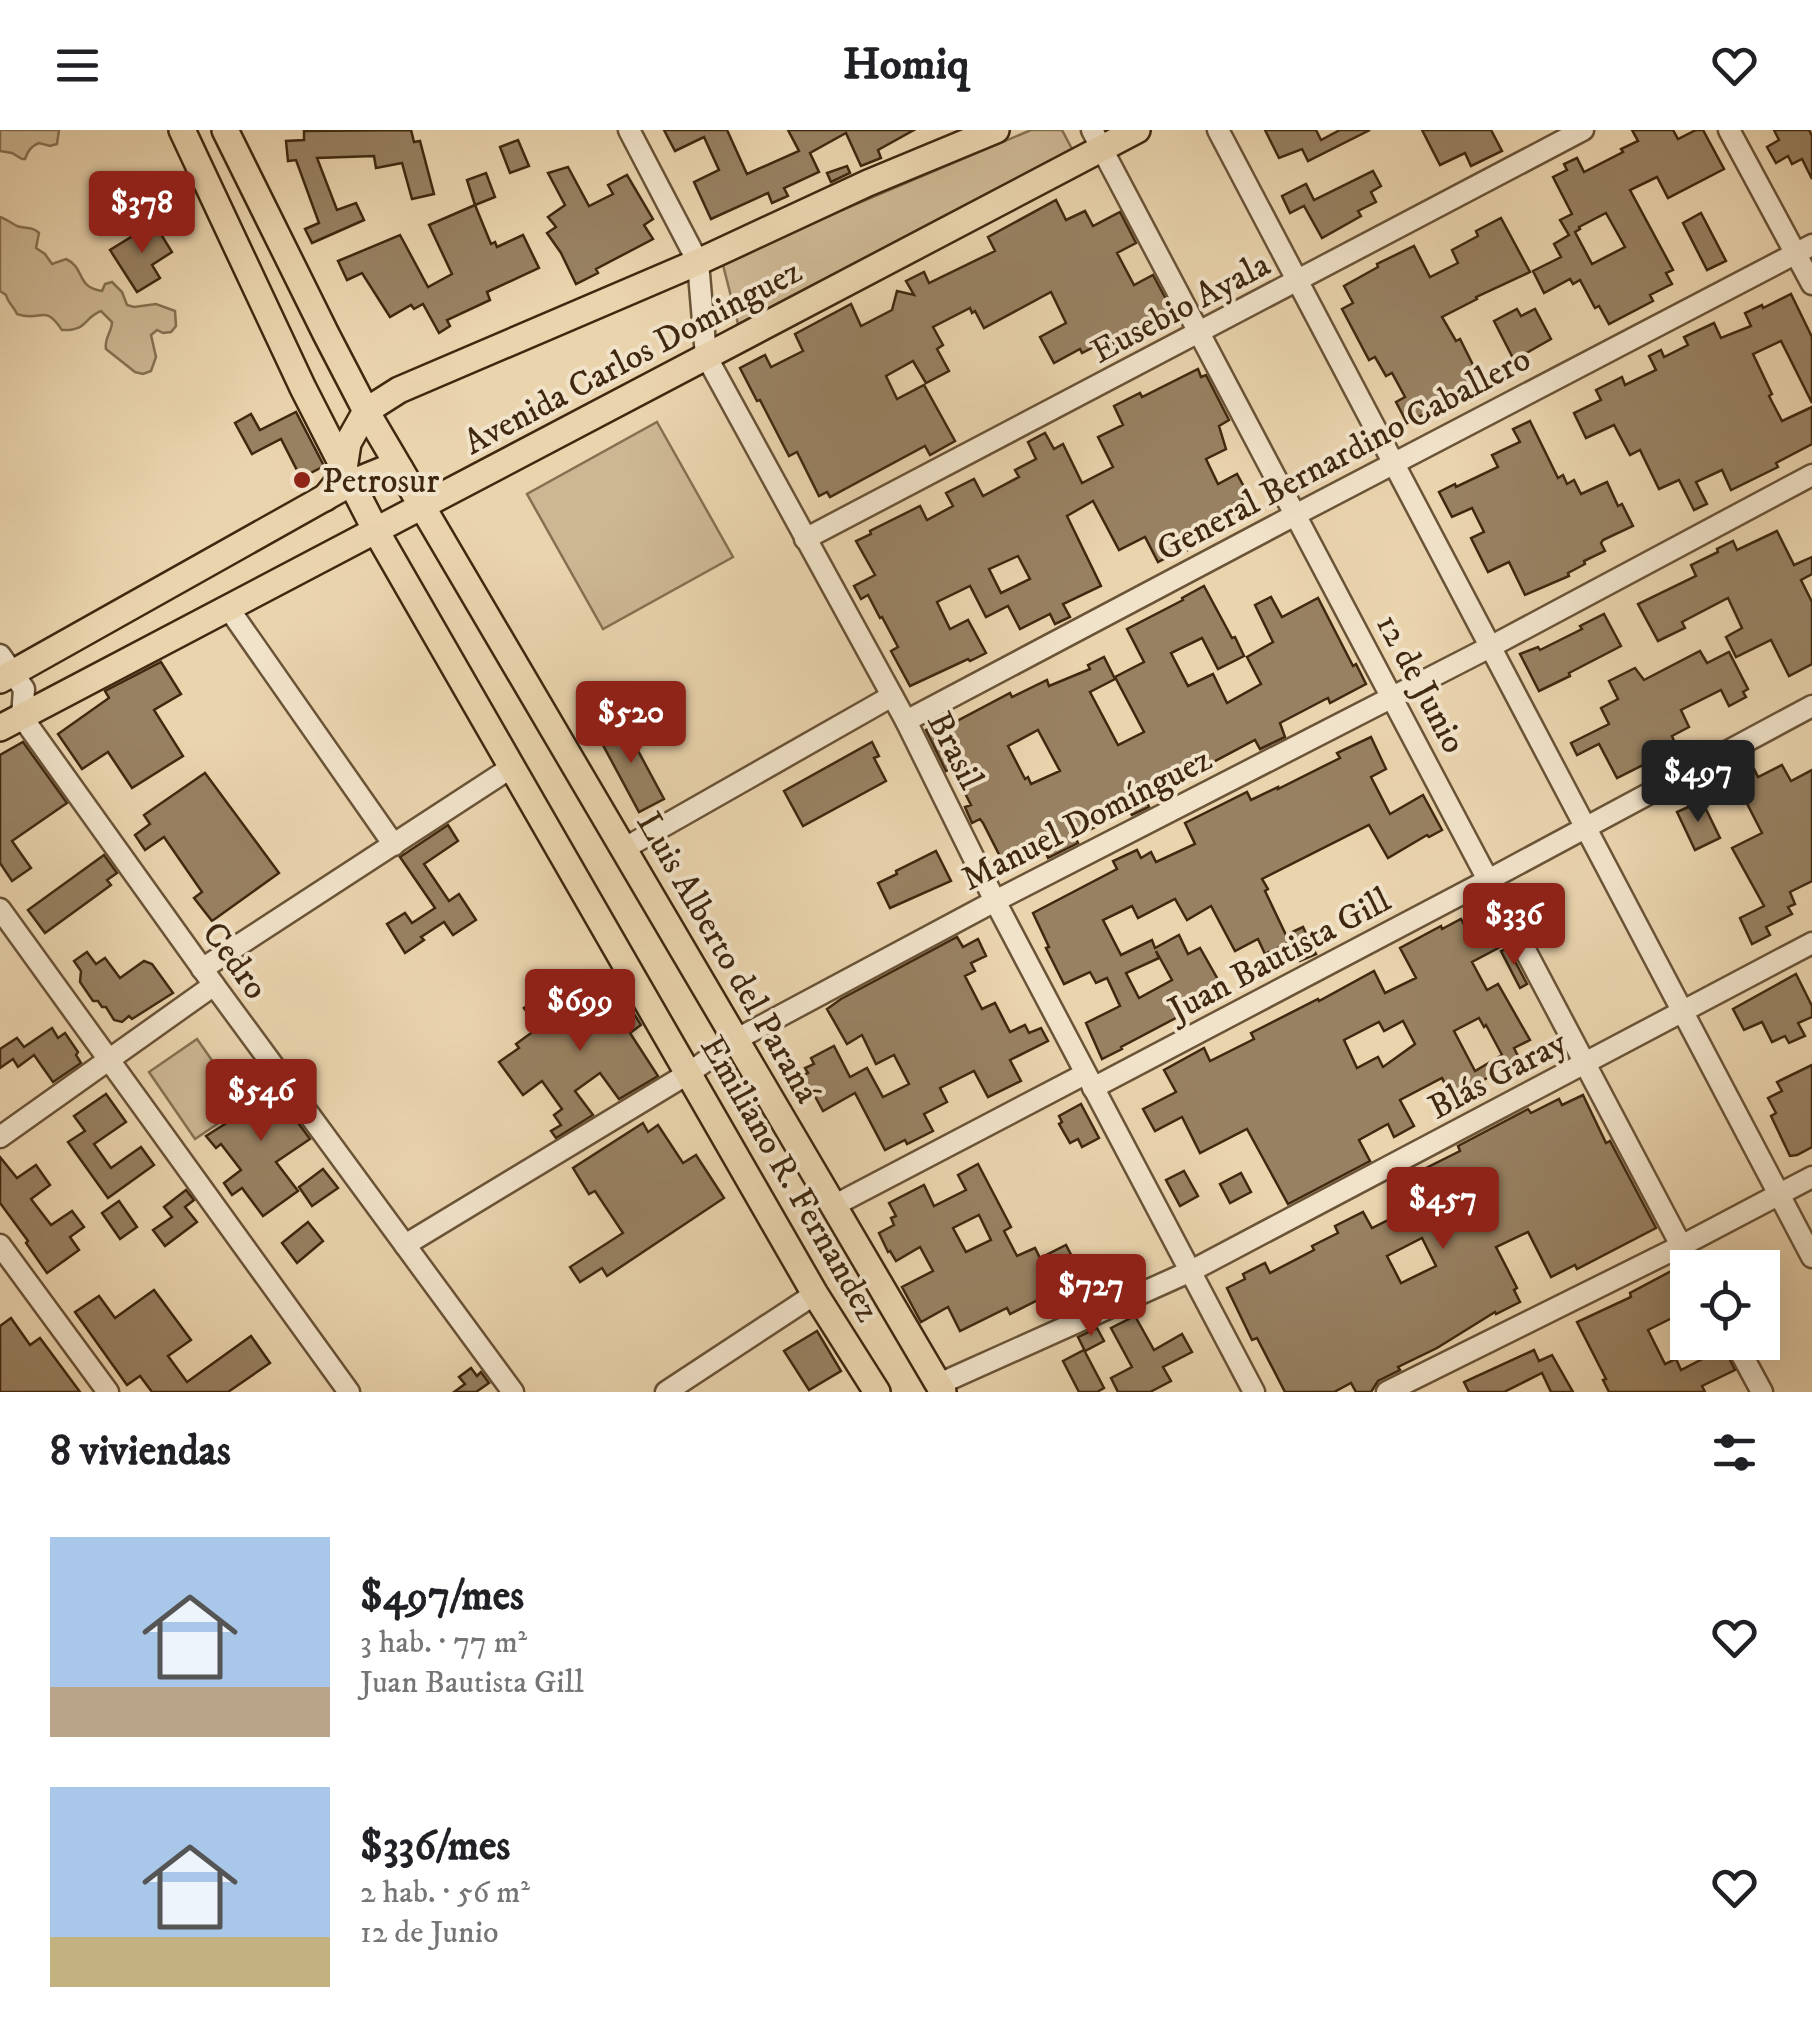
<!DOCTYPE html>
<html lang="es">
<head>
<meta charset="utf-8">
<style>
	body { margin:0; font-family:"IM FELL DW Pica",serif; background:#f2f2f2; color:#202124; height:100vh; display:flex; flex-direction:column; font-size:38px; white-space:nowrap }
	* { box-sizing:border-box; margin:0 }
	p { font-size:32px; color:#757577 }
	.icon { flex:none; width:55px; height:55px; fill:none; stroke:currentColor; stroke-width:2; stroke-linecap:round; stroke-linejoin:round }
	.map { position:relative; height:1262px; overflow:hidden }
	.side { display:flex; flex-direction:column; background:#fff; flex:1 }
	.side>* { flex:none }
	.buttons { position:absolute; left:1670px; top:1120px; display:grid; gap:20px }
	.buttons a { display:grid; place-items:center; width:110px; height:110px; border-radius:0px; background:#fff; box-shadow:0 10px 40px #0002; font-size:50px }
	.price { position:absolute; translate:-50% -85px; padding:0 22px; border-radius:10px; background:#8f2418; color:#fff; font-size:32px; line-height:65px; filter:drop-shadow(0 2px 5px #0008) }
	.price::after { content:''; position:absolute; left:50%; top:60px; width:30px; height:22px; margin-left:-15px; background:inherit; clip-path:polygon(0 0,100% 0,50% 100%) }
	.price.selected { background:#222; color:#fff }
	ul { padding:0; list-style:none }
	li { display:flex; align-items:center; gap:30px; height:250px; padding:0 50px }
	li span { display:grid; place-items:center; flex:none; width:280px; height:200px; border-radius:0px; color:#555 }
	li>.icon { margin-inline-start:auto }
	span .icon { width:120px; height:120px; fill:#fffc; stroke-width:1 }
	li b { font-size:42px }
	h2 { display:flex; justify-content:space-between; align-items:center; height:120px; padding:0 50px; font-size:42px }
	header { display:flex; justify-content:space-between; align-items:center; height:130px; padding:0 50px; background:#fff; font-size:45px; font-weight:700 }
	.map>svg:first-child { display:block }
</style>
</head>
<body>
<header><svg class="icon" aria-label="menu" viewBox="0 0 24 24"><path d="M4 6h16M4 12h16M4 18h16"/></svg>Homiq<svg class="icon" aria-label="heart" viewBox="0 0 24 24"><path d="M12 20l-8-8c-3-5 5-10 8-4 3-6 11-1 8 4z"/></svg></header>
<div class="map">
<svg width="1812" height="1262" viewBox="0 0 1812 1262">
	<rect width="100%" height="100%" fill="#ead4ae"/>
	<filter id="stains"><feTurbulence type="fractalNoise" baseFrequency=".002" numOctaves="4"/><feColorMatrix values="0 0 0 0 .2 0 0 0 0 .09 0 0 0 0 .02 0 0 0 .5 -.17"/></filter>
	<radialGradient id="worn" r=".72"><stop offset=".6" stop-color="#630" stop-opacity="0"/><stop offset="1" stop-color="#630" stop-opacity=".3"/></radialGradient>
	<g fill="#cdb793" stroke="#867051" stroke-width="2.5">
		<path d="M0 0H59L57 14 50 16 39 13C31 16 28 21 25 29H22L12 23 0 21Z"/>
		<path d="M1031 0H1062L1072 19 738 194 722 131Z"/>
		<path d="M0 87C6 89 11 93 17 96 26 99 32 96 39 103L36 118 45 124 52 134 66 129C86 138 75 157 102 161L105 154 112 152 122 162 127 175 134 177 156 174 175 181 176 196 171 202 163 203 157 200 151 205 156 227 151 241 143 244 135 242 106 219C104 208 112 202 112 192L101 181C83 188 88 201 62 200 43 172 42 193 17 184 14 177 8 173 6 165L0 161Z"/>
		<path d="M657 292 733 427 603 499 527 364Z"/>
		<path d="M197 909 244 976 195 1009 149 942Z"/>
	</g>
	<g fill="#988162" stroke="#3f280f" stroke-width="2.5" fill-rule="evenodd">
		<path d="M411 0 414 12 420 11 434 64 412 69 402 33 376 38 374 26 317 28 337 80 356 73 364 90 312 113 305 99 319 93 296 30 288 31 286 11 304 10V1Z"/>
		<path d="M664 0H727L747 44 799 21 788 0H914L878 20 881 28 861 36 846 3 810 23 819 42 784 58 788 66 772 73 768 63 711 89 694 52 719 40 704 7 675 21Z"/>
		<path d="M1265 0H1316L1321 10 1340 0H1370L1308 31 1302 19 1279 28Z"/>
		<path d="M1422 0H1491L1502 21 1471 36 1465 23 1440 35Z"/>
		<path d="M1632 0H1673L1678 9 1696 0H1703L1724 39 1668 68 1657 47 1630 60 1673 140 1666 143 1672 154 1650 165 1653 171 1609 194 1599 176 1595 178 1580 150 1573 154 1570 149 1544 163 1533 141 1561 127 1554 114 1569 105 1560 90 1572 84 1553 47 1567 40 1564 34 1577 28 1584 42 1623 22 1621 19 1638 11ZM1606 83 1625 117 1592 134 1575 102 1580 99 1579 97Z"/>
		<path d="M1774 0H1809L1812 6V49L1802 29 1792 34 1788 26 1776 33 1767 17 1779 10Z"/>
		<path d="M518 10 529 36 510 43 500 17Z"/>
		<path d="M847 36 850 43 831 52 827 43Z"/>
		<path d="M568 37 589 76 613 64 608 55 627 45 653 89 644 95 653 109 596 139 598 143 576 154 561 123 547 103 556 97 548 87 565 75 548 43Z"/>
		<path d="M1373 41 1381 56 1371 62 1376 72 1358 81 1361 86 1322 108 1304 76 1290 83 1282 66 1306 54 1314 70Z"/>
		<path d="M486 43 495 67 475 75 467 50Z"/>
		<path d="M1056 70 1066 90 1085 81 1093 96 1120 82 1136 113 1117 123 1134 155 1153 145 1175 186 1116 217 1111 208 1082 223 1080 219 1054 233 1040 207 1066 193 1051 162 984 198 975 181 972 183 970 178 933 197 943 215 937 219 949 241 926 253 913 231 886 246 897 269 924 255 955 311 930 325 925 316 830 367 827 362 819 366 797 322 789 326 760 270 757 271 740 238 765 225 771 237 803 221 795 204 851 174 861 196 892 180 897 161 914 165 906 151 924 142 929 153 995 121 988 107Z"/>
		<path d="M475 75 491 114 495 112 497 117 523 105 539 138 487 162 490 170 447 190 450 196 439 203 423 174 414 179 411 175 390 187 362 143 347 150 338 131 400 105 428 157 452 144 429 95Z"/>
		<path d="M1701 83 1726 131 1707 140 1683 93Z"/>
		<path d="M1501 88 1530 142 1476 167 1477 169 1442 187 1456 211 1460 209 1484 257 1459 270 1457 267 1407 293 1396 272 1405 267 1392 243 1386 246 1375 227 1369 230 1342 179 1353 173 1344 156 1378 137 1377 134 1414 116 1430 147 1458 133 1452 120 1478 106 1476 101Z"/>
		<path d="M154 93 172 122 152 135 160 148 137 162 110 120Z"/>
		<path d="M1791 164 1812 207V273L1781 211 1753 224 1772 264 1769 266 1782 291 1812 277V314L1776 333 1778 337 1731 360 1722 340 1696 352 1707 374 1694 380 1679 350 1659 359 1640 320 1630 325 1614 295 1586 308 1574 283 1601 270 1596 260 1622 247 1625 255 1656 240 1649 226 1661 220 1664 227 1688 215 1684 207 1714 193 1721 208 1751 196 1745 183 1762 175 1763 178Z"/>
		<path d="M1517 179 1521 186 1535 179 1551 209 1514 230 1494 191Z"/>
		<path d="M1198 239 1201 247 1206 245 1229 290 1219 296 1226 319 1206 329 1218 354 1237 344 1249 366 1235 373 1242 386 1211 402 1214 407 1188 420 1187 417 1158 432 1145 407 1119 420 1093 371 1067 386 1101 456 1063 474 1070 487 1055 494 1050 484 1020 499 1008 476 986 487 970 456 937 472 950 499 968 490 986 523 970 531 968 529 910 556 891 521 898 517 882 487 880 488 868 465 861 469 854 456 875 445 856 411 871 404 870 401 920 376 927 390 953 376 946 363 974 349 983 366 1019 347 1015 340 1036 329 1028 312 1045 303 1054 319 1063 314 1082 353 1113 337 1098 307 1123 295 1114 276 1140 263 1142 267ZM1018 426 1030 449 1001 463 989 439Z"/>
		<path d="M296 282 324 336 301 348 281 309 252 324 235 293 251 284 260 300Z"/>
		<path d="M1530 291 1558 348 1563 345 1567 354 1574 350 1581 364 1607 352 1618 376 1622 374 1633 396 1603 410 1601 413 1605 421 1584 431 1585 434 1568 443 1569 446 1525 465 1509 432 1488 442 1471 408 1484 402 1472 378 1452 387 1439 362 1455 354 1456 357 1498 337 1492 325 1520 312 1513 299Z"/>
		<path d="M1777 401 1794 435 1812 427V444L1801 450 1812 472V534L1789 546 1771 510 1736 527 1726 507 1742 498 1728 468 1682 492 1685 498 1658 511 1638 474 1696 446 1691 435 1718 422 1717 419 1733 411 1737 420Z"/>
		<path d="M1204 456 1232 508 1235 507 1244 526 1218 539 1202 508 1171 523 1188 556 1213 544 1227 573 1261 554 1247 527 1273 512 1255 475 1271 467 1282 487 1318 468 1353 536 1356 534 1366 554 1330 573 1328 568 1320 572 1280 593 1285 607 1260 619 1255 610 1145 668 1149 677 1132 685 1130 682 1122 684 1075 707 1078 713 1048 728 1046 722 1007 740 983 693 980 689 972 693 965 677 971 675 952 638 946 641 926 600 950 588 953 593 1010 563 1012 567 1047 550 1049 556 1090 539 1088 535 1104 527 1115 549 1090 562 1118 615 1144 602 1115 547 1144 532 1127 499 1183 470 1182 468ZM1038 600 1060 641 1031 654 1028 647 1025 649 1008 616Z"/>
		<path d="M1604 484 1621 516 1569 543 1570 546 1539 561 1520 524 1538 517 1540 520 1582 499 1580 496Z"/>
		<path d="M1700 521 1707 533 1729 522 1748 559 1743 562 1746 567 1729 576 1721 560 1681 580 1689 597 1672 606 1674 611 1648 624 1651 631 1617 648 1599 614 1577 625 1571 613 1609 594 1601 578 1618 569 1609 551 1635 538 1644 550Z"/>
		<path d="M161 532 181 564 154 580 183 626 132 658 108 622 82 639 58 604 109 568 105 561Z"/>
		<path d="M622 591 664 669 639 682 597 604Z"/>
		<path d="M1371 607 1386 639 1371 647 1390 684 1423 665 1442 700 1429 707 1427 705 1388 728 1369 695 1262 749 1268 759 1265 761 1286 805 1303 797 1316 824 1300 831 1290 812 1265 824 1258 809 1235 821 1211 776 1187 790 1175 769 1138 788 1132 776 1103 790 1121 825 1152 810 1155 818 1179 805 1188 824 1200 818 1225 862 1121 917 1122 919 1102 929 1086 893 1120 876 1107 848 1096 853 1090 842 1064 854 1046 818 1049 817 1033 783 1117 739 1113 731 1137 720 1141 728 1151 722 1156 732 1195 714 1185 693 1247 662 1251 670 1278 657V659L1340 628 1337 623ZM1156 821 1172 850 1139 868 1126 843 1159 828Z"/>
		<path d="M23 612 67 673 12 711 31 738 12 751 0 733V625Z"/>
		<path d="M872 612 879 626 874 628 886 651 803 696 784 661Z"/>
		<path d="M1782 635 1791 651 1812 640V751L1790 762 1795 774 1788 777 1792 784 1766 797 1770 805 1752 814 1740 788 1764 776 1732 718 1762 703 1734 648 1754 639 1758 647Z"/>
		<path d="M205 643 279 743 212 791 194 768 202 762 164 707 145 720 135 705 150 694 144 685Z"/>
		<path d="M1702 671 1720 708 1695 720 1677 682Z"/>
		<path d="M448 695 458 711 424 734 449 771 459 764 476 790 453 805 444 792 421 807 424 810 405 823 387 794 405 783 412 793 435 778 400 727Z"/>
		<path d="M936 721 951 751 890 778 878 753 897 744 896 741Z"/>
		<path d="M104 725 117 743 107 750 111 755 45 803 28 780Z"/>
		<path d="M1486 786 1502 816 1472 832 1487 860 1498 854 1530 910 1514 918 1520 930 1480 952 1482 955 1452 969 1442 948 1400 970 1414 996 1394 1007 1388 994 1359 1010 1370 1031 1288 1074 1247 999 1200 1023 1182 987 1155 1001 1143 979 1176 962 1164 940 1204 918 1210 931 1254 909 1251 903 1318 869 1319 871 1374 841 1385 863 1416 848 1400 818 1441 796 1442 799 1461 789 1465 796ZM1479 888 1484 897 1486 895 1502 925 1475 941 1454 901ZM1403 891 1415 914 1383 937 1378 927 1357 938 1344 910 1379 892 1384 901Z"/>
		<path d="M957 807 963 817 978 809 986 826 971 833 975 841 965 846 982 879 995 873 1010 902 1025 895 1029 903 1041 898 1048 911 1010 930 1021 951 988 967 974 941 940 958 947 972 924 984 933 1001 907 1014 905 1010 885 1020 855 963 823 981 811 959 804 962 797 948 808 943 805 938 814 934 811 928 834 916 850 947 867 938 883 967 909 954 894 925 876 934 862 905 847 914 827 879 841 869Z"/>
		<path d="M1508 818 1527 854 1520 858 1501 821Z"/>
		<path d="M87 822 96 834 105 828 120 848 144 831 152 834 173 863 132 889 129 886 122 892 114 890 106 877H102L98 871H93L80 852 81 841 74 831Z"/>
		<path d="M1796 844 1812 876V887L1798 893 1805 906 1789 913 1785 906 1772 912 1762 892 1744 900 1733 879Z"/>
		<path d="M612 848 641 895 630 903 658 946 619 969 600 943 575 961 593 985 556 1008 551 1001 561 995 554 985 562 979 542 951 523 965 499 932 519 918 516 914 538 898 524 878 548 861 563 883 559 886 578 913 605 893 586 865Z"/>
		<path d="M52 898 58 908 65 903 78 922 76 925 81 933 53 952 34 925 18 937 13 929 0 938V919L17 908 24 917Z"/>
		<path d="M255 934 310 1009 276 1032 298 1061 263 1086 242 1058 232 1065 224 1053 241 1040 221 1014 216 1018 206 1006 255 975 235 947Z"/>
		<path d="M1812 935V1017L1797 1025 1790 1026 1771 986 1776 983 1768 968 1782 961 1777 952Z"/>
		<path d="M106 964 126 992 94 1014 111 1038 141 1017 154 1035 108 1068 68 1012 85 1001 74 986Z"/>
		<path d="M1583 965 1606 1013 1610 1011 1656 1098 1577 1139 1575 1135 1551 1147 1528 1102 1496 1117 1517 1158 1514 1160 1520 1172 1496 1184 1495 1182 1437 1218 1398 1237 1400 1240 1378 1251 1371 1262H1356L1351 1253 1334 1262H1285L1257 1208 1252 1210 1227 1158 1245 1149 1243 1144 1265 1133 1270 1143 1314 1120 1312 1116 1338 1103 1335 1096 1363 1082 1372 1098 1408 1080 1403 1071 1430 1056 1422 1040 1460 1021 1458 1016 1528 979 1531 983 1559 969 1562 975ZM1422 1108 1436 1136 1401 1153 1387 1126Z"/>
		<path d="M1081 974 1099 1008 1082 1017 1078 1009 1070 1013 1059 994 1062 992 1059 986Z"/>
		<path d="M643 993 648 1002 658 995 683 1033 696 1025 724 1068 607 1146 602 1138 580 1152 570 1137 623 1103 595 1061 589 1064 573 1038Z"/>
		<path d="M0 1027 17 1048 36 1035 50 1055 31 1069 51 1095 72 1081 84 1097 70 1107 79 1120 47 1143 26 1113 28 1111 0 1073Z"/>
		<path d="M978 1034 1011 1097 1004 1101 1017 1126 1035 1118 1040 1128 1066 1115 1084 1150 1058 1162 1042 1173 1040 1169 1010 1184 1007 1178 960 1201 948 1177 921 1192 902 1157 933 1141 920 1117 896 1131 890 1121 888 1122 879 1103 894 1095 891 1088 896 1086 889 1073 924 1055 934 1076 966 1060 958 1045ZM979 1085 991 1110 966 1122 953 1098Z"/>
		<path d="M323 1039 338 1058 312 1076 299 1057Z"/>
		<path d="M1184 1041 1198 1066 1180 1076 1166 1050Z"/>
		<path d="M1241 1043 1251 1062 1230 1073 1220 1054Z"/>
		<path d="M186 1060 194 1070 185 1077 197 1092 165 1116 153 1100 172 1087 164 1077Z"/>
		<path d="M119 1071 137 1097 120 1109 102 1083Z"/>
		<path d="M308 1092 323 1111 297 1133 282 1113Z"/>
		<path d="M1677 1138 1688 1150V1180L1648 1200 1665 1234 1676 1229 1681 1240 1710 1225 1703 1212H1721L1735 1240 1702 1256 1705 1262H1609L1603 1250 1606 1249 1577 1192 1631 1167 1630 1163Z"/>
		<path d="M154 1160 191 1210 168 1226 187 1252 251 1206 270 1233 228 1262H152L140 1246 127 1255 75 1182 99 1166 115 1188Z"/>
		<path d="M1135 1186 1154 1220 1182 1204 1192 1222 1163 1237 1171 1251 1150 1262H1118L1111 1248 1132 1237 1111 1198Z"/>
		<path d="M11 1188 30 1215 40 1208 80 1262H0V1196Z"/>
		<path d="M1097 1198 1104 1211 1085 1221 1078 1207Z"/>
		<path d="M817 1201 841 1241 809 1260 784 1221Z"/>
		<path d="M1084 1220 1104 1258 1097 1262H1079L1063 1231Z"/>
		<path d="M1534 1220 1539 1231 1552 1225 1573 1262H1551L1542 1243 1504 1262H1469L1464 1252Z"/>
		<path d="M471 1238 477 1246 481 1242 489 1253 476 1262H454L465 1254 459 1247Z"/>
	</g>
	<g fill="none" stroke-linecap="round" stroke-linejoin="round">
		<defs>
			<g id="minor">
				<path d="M629 0 698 132 706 226 906 591 995 771 1254 1262"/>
				<path d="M1092 0 1693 1138"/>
				<path d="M1218 0 1812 1127"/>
				<path d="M1729 0 1812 154"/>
				<path d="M805 409 1583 0"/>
				<path d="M229 479 394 715"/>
				<path d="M0 525 24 559 22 587 214 855 513 1262"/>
				<path d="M906 591 1297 384 1812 115"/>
				<path d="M625 718 892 566"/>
				<path d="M0 779 349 1262"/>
				<path d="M202 839 512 637"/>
				<path d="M1093 958 1490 749 1812 576"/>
				<path d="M0 1007 214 855"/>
				<path d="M835 1075 1085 944"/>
				<path d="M0 1115 108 1262"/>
				<path d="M405 1115 689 943 737 909 995 771 1490 517 1812 345"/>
				<path d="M1735 1212 1762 1262"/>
				<path d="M939 1254 1191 1141 1812 813"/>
				<path d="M666 1262 815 1164"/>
				<path d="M1387 1262 1681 1116 1812 1047"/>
			</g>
			<g id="major">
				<path d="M182 0 303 258 376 401 815 1164 877 1262"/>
				<path d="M225 0 326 204 366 281 943 1262"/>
				<path d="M325 368 337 353 344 339 348 313 366 281 399 260 698 132 868 53 996 0"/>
				<path d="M0 550 351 353 383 340 400 339"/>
				<path d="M0 598 1137 0"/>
			</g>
		</defs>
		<use href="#minor" stroke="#6a5337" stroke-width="25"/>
		<use href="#major" stroke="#3f280f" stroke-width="30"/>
		<use href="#minor" stroke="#f1e3ca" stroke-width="20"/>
		<use href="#major" stroke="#ead4ae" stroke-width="25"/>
	</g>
	<circle fill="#8f2418" stroke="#f1e3ca" stroke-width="4" cx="302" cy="350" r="10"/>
	<g text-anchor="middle" stroke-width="8" stroke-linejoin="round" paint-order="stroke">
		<g font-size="35" fill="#3f280f" stroke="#f1e3ca">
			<text transform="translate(1180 177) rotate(-28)" y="12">Eusebio Ayala</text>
			<text transform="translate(632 226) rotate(-28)" y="12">Avenida Carlos Dominguez</text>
			<text transform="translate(1343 323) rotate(-28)" y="12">General Bernardino Caballero</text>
			<text transform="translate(1422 553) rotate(62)" y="12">12 de Junio</text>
			<text transform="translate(956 620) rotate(63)" y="12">Brasil</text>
			<text transform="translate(1086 688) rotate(-27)" y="12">Manuel Domínguez</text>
			<text transform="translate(1279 824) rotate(-28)" y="12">Juan Bautista Gill</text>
			<text transform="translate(729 827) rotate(60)" y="12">Luis Alberto del Paraná</text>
			<text transform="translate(236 830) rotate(54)" y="12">Cedro</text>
			<text transform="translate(1497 944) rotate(-28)" y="12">Blás Garay</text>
			<text transform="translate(791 1048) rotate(60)" y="12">Emiliano R. Fernandez</text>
		</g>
		<g font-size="35" fill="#3f280f" stroke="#f1e3ca" text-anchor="start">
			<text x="322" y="362">Petrosur</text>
		</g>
	</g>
	<rect width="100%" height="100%" filter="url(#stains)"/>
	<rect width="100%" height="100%" fill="url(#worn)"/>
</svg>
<div class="buttons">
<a><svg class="icon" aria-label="locate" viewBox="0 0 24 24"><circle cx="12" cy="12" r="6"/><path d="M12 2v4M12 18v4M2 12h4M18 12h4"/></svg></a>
</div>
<b class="price" style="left:142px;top:126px">$378</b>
<b class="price" style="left:631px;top:636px">$520</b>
<b class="price selected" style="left:1698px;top:695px">$497</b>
<b class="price" style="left:1514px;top:838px">$336</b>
<b class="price" style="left:580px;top:924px">$699</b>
<b class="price" style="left:261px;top:1014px">$546</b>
<b class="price" style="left:1443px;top:1122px">$457</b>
<b class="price" style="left:1091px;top:1209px">$727</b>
</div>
<section class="side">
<h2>8 viviendas<svg class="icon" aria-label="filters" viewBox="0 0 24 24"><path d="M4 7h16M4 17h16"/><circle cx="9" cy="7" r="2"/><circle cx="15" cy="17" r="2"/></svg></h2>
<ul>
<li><span style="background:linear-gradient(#a9c7e8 75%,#b9a48a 0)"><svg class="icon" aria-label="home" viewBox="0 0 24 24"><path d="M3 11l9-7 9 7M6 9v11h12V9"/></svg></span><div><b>$497/mes</b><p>3 hab. · 77 m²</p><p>Juan Bautista Gill</p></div><svg class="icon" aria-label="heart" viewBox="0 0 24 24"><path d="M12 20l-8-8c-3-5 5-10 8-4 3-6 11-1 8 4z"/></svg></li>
<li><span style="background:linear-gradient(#a9c7e8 75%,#c2b280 0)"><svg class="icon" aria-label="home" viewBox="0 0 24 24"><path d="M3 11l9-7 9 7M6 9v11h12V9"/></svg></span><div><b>$336/mes</b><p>2 hab. · 56 m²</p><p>12 de Junio</p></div><svg class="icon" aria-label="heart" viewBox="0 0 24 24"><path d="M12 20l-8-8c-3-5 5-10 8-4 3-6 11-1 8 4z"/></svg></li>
</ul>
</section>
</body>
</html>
